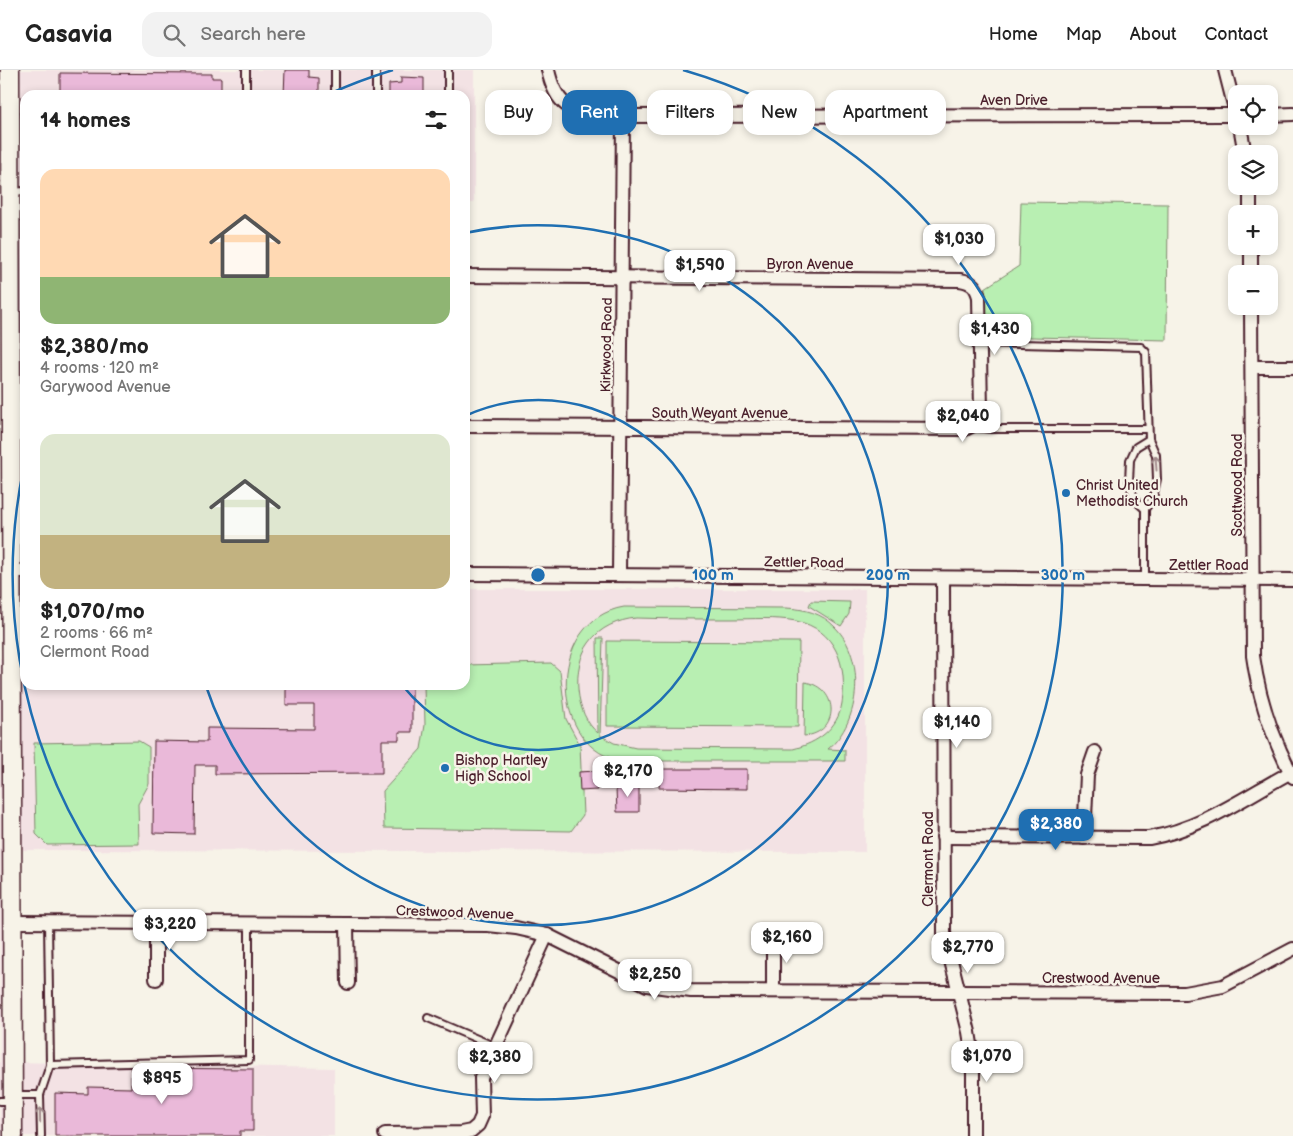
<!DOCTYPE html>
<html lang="en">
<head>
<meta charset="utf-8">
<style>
	body { margin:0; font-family:"Balsamiq Sans",sans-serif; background:#f2f2f2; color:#222; height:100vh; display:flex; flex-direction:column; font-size:19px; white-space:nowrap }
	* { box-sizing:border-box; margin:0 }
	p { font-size:16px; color:#767676 }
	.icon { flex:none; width:28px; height:28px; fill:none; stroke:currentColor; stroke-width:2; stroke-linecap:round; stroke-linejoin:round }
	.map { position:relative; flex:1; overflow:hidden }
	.drawer { position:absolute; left:20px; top:20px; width:450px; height:600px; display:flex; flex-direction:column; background:#fff; border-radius:15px; box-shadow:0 2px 8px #0003 }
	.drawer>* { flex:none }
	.guide { position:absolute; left:485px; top:20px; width:475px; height:45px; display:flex; gap:10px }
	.controls { position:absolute; left:1228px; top:15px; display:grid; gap:10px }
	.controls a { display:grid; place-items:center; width:50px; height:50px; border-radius:10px; background:#fff; box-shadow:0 2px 8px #0003; font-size:25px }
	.price { position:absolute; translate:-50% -42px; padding:0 11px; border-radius:10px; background:#fff; color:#222; font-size:16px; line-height:32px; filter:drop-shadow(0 1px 2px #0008) }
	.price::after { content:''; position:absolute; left:50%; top:30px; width:15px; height:11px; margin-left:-8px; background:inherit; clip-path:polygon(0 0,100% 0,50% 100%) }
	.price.selected { background:#1f6fb2; color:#fff }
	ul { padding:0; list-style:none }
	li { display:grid; align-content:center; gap:10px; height:265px; padding:0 20px }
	li span { display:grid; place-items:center; height:155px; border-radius:15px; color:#555 }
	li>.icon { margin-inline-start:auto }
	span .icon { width:90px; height:90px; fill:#fffc; stroke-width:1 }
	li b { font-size:21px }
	h2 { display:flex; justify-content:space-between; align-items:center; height:60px; padding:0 20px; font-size:21px }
	.chip { padding:0 18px; border-radius:15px; background:#fff; box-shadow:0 2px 8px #0003; font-size:18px; line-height:45px }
	.chip.selected { background:#1f6fb2; color:#fff }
	header { display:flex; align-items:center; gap:30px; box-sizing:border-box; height:70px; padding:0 25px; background:#fff; border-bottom:1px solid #e0e0e0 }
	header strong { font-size:24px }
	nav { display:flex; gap:28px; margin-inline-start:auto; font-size:18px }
	.search { width:350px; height:45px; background:#f2f2f2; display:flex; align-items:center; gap:12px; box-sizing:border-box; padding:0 18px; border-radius:15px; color:#767676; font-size:19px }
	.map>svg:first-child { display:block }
</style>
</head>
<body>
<header>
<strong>Casavia</strong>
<div class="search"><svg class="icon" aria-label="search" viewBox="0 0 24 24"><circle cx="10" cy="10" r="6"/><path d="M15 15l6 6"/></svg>Search here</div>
<nav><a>Home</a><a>Map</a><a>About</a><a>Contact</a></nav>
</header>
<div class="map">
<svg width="1293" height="1066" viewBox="0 0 1293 1066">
	<rect width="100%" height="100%" fill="#f7f3e8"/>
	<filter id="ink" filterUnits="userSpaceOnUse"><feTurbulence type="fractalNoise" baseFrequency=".02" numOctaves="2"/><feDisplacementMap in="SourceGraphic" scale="10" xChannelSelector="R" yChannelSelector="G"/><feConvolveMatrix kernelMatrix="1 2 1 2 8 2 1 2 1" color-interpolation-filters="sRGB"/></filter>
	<g filter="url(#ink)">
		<g fill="#f3e2e4">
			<path d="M0 0H474V133H465V25H25V518L10 516 8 108H0Z"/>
			<path d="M465 519H865V782L25 780 12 782 11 992 334 998V1066H0V588H25V615H465Z"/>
		</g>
		<g fill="#b8efb2" stroke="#81876e" fill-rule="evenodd">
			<path d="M1021 132 1168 134 1167 270 985 266V218L1019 196Z"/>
			<path d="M811 531 850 532 849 544 841 556 809 536Z"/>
			<path d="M624 537 786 538C805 539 822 543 835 557 866 588 861 652 828 679L845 680V691H624C549 682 545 550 624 537ZM636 548C668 549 700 549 731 549 752 549 775 547 796 551 836 559 848 596 842 633 838 659 817 673 793 679L636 678 614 673 600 665 603 568H597L598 663C575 645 571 597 589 573 600 557 618 550 636 548Z"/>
			<path d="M607 571 799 572 798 657 607 656Z"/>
			<path d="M551 593 560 601 566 649 580 675 583 745 571 761 384 758 383 721 421 679 425 655 424 615H465V595Z"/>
			<path d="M805 612C840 618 840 663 804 666Z"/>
			<path d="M139 671 149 677V714L138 734 139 774 47 775 36 764 34 673Z"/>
		</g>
		<g fill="#eab9d9" stroke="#4a1f2b">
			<path d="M285 0H309V7L319 8V25H284Z"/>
			<path d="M60 3 212 4V8H221V23L60 25Z"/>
			<path d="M401 7 424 8V25H389V14L401 13Z"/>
			<path d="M286 615H412V662H399V670H382V703L215 704V695H195L194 764 153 763 154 671 207 672V658L314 659V635H286Z"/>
			<path d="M660 699H747V719L659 718Z"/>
			<path d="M596 701 597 720 580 721 579 702Z"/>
			<path d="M626 712H639V742H617L616 718H626Z"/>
			<path d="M131 998 253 999V1061H240V1066H55V1023L88 1024V1017L131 1018Z"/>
		</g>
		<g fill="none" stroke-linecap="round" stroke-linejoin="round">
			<defs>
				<g id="service">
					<path d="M335 0V25"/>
					<path d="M448 0V25"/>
					<path d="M246 25V0"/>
					<path d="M376 25V0"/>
					<path d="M11 122 25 121"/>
					<path d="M981 273 1141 277 1146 282 1149 369"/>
					<path d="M11 336H25"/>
					<path d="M975 357 992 359H1148"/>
					<path d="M13 364H25"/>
					<path d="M12 428H25"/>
					<path d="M1145 439 1135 430 1129 412 1130 390 1136 377 1149 369 1156 385 1157 409 1153 428 1145 439V510"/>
					<path d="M428 948 496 977"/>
					<path d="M50 995 249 990V854"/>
					<path d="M13 1025H40"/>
					<path d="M0 1031H12"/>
					<path d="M41 1066 40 1025 50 995 48 852"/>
				</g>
				<g id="minor">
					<path d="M548 0C555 33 570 44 603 46L1236 45"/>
					<path d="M1225 0 1236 43"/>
					<path d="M1269 45 1293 44"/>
					<path d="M1240 56 1245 84"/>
					<path d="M1250 116V144"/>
					<path d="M1251 176V204"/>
					<path d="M465 206 960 210C972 212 976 216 979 227L981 341 977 353 965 359 465 356"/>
					<path d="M1251 236 1253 586C1259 629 1272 668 1293 707"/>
					<path d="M1252 297H1293"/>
					<path d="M12 501H25"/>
					<path d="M465 504 1293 510"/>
					<path d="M619 505 623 46"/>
					<path d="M943 508 944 863 969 962 973 987V1066"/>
					<path d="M943 767 1149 768C1202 759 1246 726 1293 701"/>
					<path d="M1084 768 1087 705 1095 682"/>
					<path d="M12 852 347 854 488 855 516 858 547 865 647 915 691 921 1185 923 1223 916 1293 879"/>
					<path d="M156 852V909"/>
					<path d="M347 854 348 913"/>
					<path d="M773 921V866"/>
					<path d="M385 1064 461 1063 471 1061 478 1055 482 1046 481 1008 547 865"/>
				</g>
				<path id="secondary" d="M10 0 13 1066"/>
			</defs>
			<use href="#service" stroke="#4a1f2b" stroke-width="10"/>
			<use href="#minor" stroke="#4a1f2b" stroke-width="16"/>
			<use href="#secondary" stroke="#4a1f2b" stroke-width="21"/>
			<use href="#service" stroke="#f7f3e8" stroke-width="6"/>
			<use href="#minor" stroke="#f7f3e8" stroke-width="12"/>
			<use href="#secondary" stroke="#f7f3e8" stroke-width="18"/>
		</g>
		<defs><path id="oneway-shaft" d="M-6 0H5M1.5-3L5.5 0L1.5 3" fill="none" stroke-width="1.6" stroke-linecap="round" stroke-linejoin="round" transform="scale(1.25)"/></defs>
		<g stroke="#a0898a">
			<use href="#oneway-shaft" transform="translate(1156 393) rotate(-94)"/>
			<use href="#oneway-shaft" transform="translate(40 1045) rotate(-91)"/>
		</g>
	</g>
	<g fill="none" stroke="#1f6fb2" stroke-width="2.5">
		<path d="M465 346A175 175 0 1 1 402 615"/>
		<path d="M465 163A350 350 0 1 1 206 616"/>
		<path d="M329 24A525 525 0 0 1 393 0M683 0A525 525 0 1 1 24 396"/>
	</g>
	<g fill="#1f6fb2" stroke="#f7f3e8" stroke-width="2">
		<circle cx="1066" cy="423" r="5"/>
		<circle cx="445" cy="698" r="5"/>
	</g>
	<g text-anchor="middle" stroke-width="5" stroke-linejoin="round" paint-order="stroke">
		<g font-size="14" fill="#4a1f2b" stroke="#f7f3e8">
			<text x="1014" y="35">Aven Drive</text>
			<text x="810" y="199">Byron Avenue</text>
			<text transform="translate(606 275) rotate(-89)" y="5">Kirkwood Road</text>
			<text x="720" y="348">South Weyant Avenue</text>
			<text transform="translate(1237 415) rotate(-90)" y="5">Scottwood Road</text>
			<text transform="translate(804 492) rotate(1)" y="5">Zettler Road</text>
			<text x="1209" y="500">Zettler Road</text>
			<text transform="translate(928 789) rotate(-90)" y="5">Clermont Road</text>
			<text transform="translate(455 842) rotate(2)" y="5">Crestwood Avenue</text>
			<text x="1101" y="913">Crestwood Avenue</text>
		</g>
		<g font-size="14" fill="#4a1f2b" stroke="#f7f3e8" text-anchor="start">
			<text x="1076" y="420">Christ United<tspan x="1076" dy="16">Methodist Church</tspan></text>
			<text x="455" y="695">Bishop Hartley<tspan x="455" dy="16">High School</tspan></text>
		</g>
	</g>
	<circle cx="538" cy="505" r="8" fill="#1f6fb2" stroke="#f7f3e8" stroke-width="2.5"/>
	<g font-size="15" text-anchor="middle" font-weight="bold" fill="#1f6fb2" stroke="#f7f3e8" stroke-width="5" stroke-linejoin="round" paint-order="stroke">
		<text x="713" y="510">100 m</text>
		<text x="888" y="510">200 m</text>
		<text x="1063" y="510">300 m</text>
	</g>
</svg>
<div class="controls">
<a><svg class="icon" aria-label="locate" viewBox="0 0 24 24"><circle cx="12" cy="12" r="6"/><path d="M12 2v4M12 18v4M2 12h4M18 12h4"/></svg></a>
<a><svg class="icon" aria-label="layers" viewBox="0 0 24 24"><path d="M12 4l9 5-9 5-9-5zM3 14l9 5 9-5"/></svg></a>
<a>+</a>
<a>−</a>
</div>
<b class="price" style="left:959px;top:196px">$1,030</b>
<b class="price" style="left:700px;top:222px">$1,590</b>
<b class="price" style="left:995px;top:286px">$1,430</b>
<b class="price" style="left:963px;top:373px">$2,040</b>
<b class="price" style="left:957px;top:679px">$1,140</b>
<b class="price" style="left:628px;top:728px">$2,170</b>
<b class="price selected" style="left:1056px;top:781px">$2,380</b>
<b class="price" style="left:170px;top:881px">$3,220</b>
<b class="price" style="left:787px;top:894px">$2,160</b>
<b class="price" style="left:968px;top:904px">$2,770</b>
<b class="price" style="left:655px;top:931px">$2,250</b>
<b class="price" style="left:987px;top:1013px">$1,070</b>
<b class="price" style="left:495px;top:1014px">$2,380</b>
<b class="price" style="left:162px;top:1035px">$895</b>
<div class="guide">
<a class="chip">Buy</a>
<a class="chip selected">Rent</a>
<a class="chip">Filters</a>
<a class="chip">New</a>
<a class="chip">Apartment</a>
</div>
<section class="drawer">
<h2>14 homes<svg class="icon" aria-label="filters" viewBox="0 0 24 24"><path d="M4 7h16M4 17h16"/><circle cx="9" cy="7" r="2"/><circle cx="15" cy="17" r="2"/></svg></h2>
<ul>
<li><span style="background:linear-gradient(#ffd9b3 70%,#8fb573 0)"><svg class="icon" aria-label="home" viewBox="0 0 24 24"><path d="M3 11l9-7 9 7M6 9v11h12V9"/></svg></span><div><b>$2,380/mo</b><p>4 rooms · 120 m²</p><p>Garywood Avenue</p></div></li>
<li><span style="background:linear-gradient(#dfe7d0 65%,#c2b280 0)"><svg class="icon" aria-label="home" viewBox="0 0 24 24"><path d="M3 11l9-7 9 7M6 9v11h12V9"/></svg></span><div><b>$1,070/mo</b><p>2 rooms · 66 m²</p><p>Clermont Road</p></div></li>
</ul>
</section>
</div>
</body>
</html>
